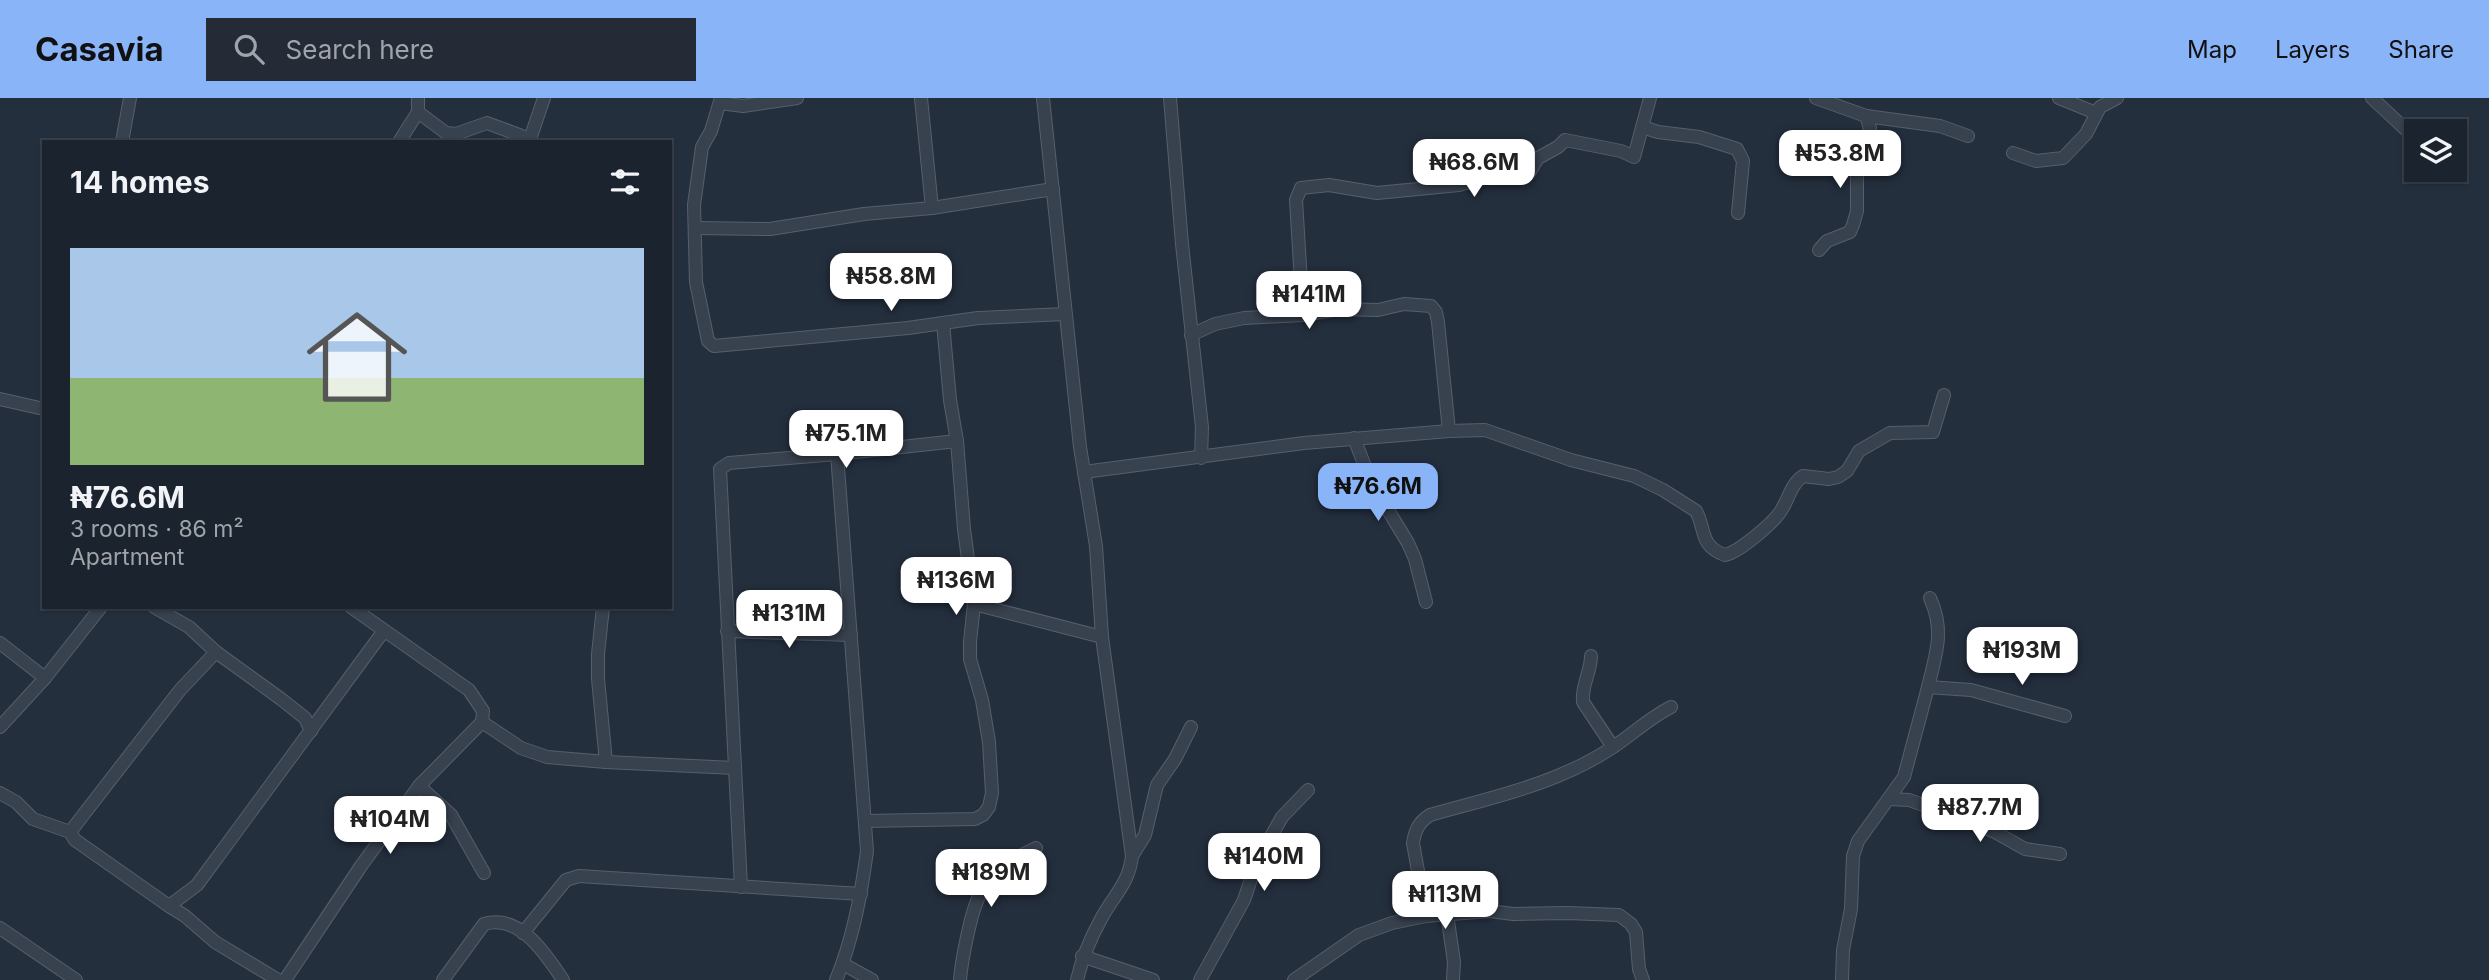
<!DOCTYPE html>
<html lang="en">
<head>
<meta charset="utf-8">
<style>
	body { margin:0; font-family:Inter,sans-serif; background:#242b36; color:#f1f3f6; height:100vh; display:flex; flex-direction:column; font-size:26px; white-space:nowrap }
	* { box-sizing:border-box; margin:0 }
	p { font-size:23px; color:#a0a4aa }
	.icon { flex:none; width:38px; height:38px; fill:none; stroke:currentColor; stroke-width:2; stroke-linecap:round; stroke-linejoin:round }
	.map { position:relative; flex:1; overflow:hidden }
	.sheet { position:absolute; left:42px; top:42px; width:630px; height:469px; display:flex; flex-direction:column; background:#1b232e; border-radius:0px; box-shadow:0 2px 5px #0004,0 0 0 2px #39404a }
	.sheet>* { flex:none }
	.controls { position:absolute; left:2404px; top:21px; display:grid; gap:14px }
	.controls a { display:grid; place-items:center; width:63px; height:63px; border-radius:0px; background:#1b232e; box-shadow:0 2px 5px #0004,0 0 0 2px #39404a; font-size:35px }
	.price { position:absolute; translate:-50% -60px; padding:0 16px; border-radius:14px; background:#fff; color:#222; font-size:23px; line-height:46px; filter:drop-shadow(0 2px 4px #0008) }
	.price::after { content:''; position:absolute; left:50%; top:42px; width:21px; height:16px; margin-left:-10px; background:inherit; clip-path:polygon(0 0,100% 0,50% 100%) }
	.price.current { background:#8ab4f8; color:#111 }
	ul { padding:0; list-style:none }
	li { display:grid; align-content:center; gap:14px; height:371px; padding:0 28px }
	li+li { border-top:2px solid #39404a }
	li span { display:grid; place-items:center; height:217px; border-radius:0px; color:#555 }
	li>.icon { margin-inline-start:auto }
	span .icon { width:126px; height:126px; fill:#fffc; stroke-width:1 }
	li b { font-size:30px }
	h2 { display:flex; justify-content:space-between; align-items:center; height:84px; padding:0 28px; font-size:30px }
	header { display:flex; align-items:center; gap:42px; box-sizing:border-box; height:98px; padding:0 35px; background:#8ab4f8; color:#111 }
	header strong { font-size:33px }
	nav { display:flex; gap:38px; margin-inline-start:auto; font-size:24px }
	.search { width:490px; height:63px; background:#242b36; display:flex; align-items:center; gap:18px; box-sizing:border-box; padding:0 24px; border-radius:0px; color:#a0a4aa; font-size:26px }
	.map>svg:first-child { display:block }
</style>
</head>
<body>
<header>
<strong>Casavia</strong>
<div class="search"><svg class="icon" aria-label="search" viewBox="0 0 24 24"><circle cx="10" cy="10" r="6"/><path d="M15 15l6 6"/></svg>Search here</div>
<nav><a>Map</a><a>Layers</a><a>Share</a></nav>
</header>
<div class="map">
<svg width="2489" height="882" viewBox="0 0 2489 882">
	<rect width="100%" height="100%" fill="#242f3e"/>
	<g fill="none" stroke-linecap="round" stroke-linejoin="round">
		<defs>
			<g id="minor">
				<path d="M721 0 711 33 702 49 694 107 696 184 708 243 714 248 908 230 978 220 1065 216"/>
				<path d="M921 0 932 110"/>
				<path d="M1043 0 1080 349 1096 448 1102 539 1132 758C1129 786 1113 798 1101 821 1090 841 1082 860 1077 882"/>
				<path d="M1170 0 1182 146 1202 329 1201 360"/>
				<path d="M1816 0 1866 18 1940 28 1968 38"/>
				<path d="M2059 0 2096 15"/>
				<path d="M2372 0 2417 42"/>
				<path d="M720 5 743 8 797 0"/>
				<path d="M418 14 446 35 456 36 487 25 530 41"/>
				<path d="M1642 29 1658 34 1699 39 1737 51 1743 63 1738 115"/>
				<path d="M122 44 130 0"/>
				<path d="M399 44 418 14V0"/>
				<path d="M529 44 544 0"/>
				<path d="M2013 55 2036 63 2063 60 2086 36 2100 9 2117 0"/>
				<path d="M696 130 770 131 864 116 932 110 1053 91"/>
				<path d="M1819 152 1827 143 1850 134 1853 127 1857 113V70L1870 30 1866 18"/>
				<path d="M1303 217 1296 102 1301 90 1329 87 1377 95 1459 87 1486 79H1512L1529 75 1538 60 1558 49 1565 42 1621 53 1634 59 1650 0"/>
				<path d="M1191 237 1215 226 1244 220 1303 217 1339 211 1378 212 1404 206 1431 208 1436 214 1438 224 1449 333"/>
				<path d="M0 301 44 311"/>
				<path d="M1354 340 1371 384 1408 445 1415 461 1426 504"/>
				<path d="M1084 374 1304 345 1449 333 1485 332 1571 362 1634 378 1663 392 1696 413C1706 431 1699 448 1725 457 1739 454 1775 424 1782 411 1789 400 1791 386 1803 378L1829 381 1838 379 1847 373 1859 353 1890 335 1933 334 1944 297"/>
				<path d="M974 506 1102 539"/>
				<path d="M154 509 189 529 216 554 281 601 305 620 311 633"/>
				<path d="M603 509 598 556V581L606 664"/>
				<path d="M727 533 851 537"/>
				<path d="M0 545 45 580"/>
				<path d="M1591 558C1591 574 1581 588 1583 604L1613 649"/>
				<path d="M1928 589C1936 556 1945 532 1930 500"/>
				<path d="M482 624 521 650 547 659 606 664 735 670"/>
				<path d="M0 629 45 580 101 509"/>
				<path d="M419 688 451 717 484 775"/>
				<path d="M0 695 16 704 33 721 70 734"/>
				<path d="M1889 701 1909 702 1958 719 1995 734 2025 751 2060 756"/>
				<path d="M865 723 975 721 983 717 989 709 992 695 989 644 982 602 970 561V544L974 506 964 431 957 343 950 302 943 225"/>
				<path d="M1132 758 1145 737 1157 687 1175 661 1191 629"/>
				<path d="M741 789 720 371 729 365 837 356 957 343"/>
				<path d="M169 808 75 742 70 734 180 592 216 554"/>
				<path d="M1447 816 1454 864 1453 882"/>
				<path d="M1426 818 1413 745C1415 732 1419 724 1430 717 1493 699 1558 686 1613 649 1633 636 1649 620 1671 609"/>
				<path d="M0 830 76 882"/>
				<path d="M523 835 566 782 579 778 861 796"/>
				<path d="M1082 858 1153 882"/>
				<path d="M843 866 872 882"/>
				<path d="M278 882 215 844 185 818 169 808 197 787 383 534"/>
				<path d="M285 882 361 768 419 688 482 624 483 613 469 592 351 509"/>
				<path d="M443 882 484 826C519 815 546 856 563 882"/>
				<path d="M836 882C853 841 861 797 867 753L837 356"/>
				<path d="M960 882C961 867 964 853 967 839 978 787 988 773 1036 750"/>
				<path d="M1200 882 1244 802 1257 763 1282 719 1308 692"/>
				<path d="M1294 882 1359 837 1392 825 1426 818 1490 813 1513 816 1567 815 1619 817 1631 826 1636 834 1639 871 1643 882"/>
				<path d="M1842 882 1843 852 1851 811 1853 758 1858 743 1904 679 1928 589 1971 592 2065 618"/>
			</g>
		</defs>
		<use href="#minor" stroke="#565f6c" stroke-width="14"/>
		<use href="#minor" stroke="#38414e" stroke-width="12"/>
	</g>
</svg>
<div class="controls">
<a><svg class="icon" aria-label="layers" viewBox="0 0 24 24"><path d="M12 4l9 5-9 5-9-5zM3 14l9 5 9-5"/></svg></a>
</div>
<b class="price" style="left:1840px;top:92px">₦53.8M</b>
<b class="price" style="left:1474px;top:101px">₦68.6M</b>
<b class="price" style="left:891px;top:215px">₦58.8M</b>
<b class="price" style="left:1309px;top:233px">₦141M</b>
<b class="price" style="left:846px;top:372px">₦75.1M</b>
<b class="price current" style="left:1378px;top:425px">₦76.6M</b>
<b class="price" style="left:956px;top:519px">₦136M</b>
<b class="price" style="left:789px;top:552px">₦131M</b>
<b class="price" style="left:2022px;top:589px">₦193M</b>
<b class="price" style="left:1980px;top:746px">₦87.7M</b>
<b class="price" style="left:390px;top:758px">₦104M</b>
<b class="price" style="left:1264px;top:795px">₦140M</b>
<b class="price" style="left:991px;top:811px">₦189M</b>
<b class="price" style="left:1445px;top:833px">₦113M</b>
<section class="sheet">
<h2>14 homes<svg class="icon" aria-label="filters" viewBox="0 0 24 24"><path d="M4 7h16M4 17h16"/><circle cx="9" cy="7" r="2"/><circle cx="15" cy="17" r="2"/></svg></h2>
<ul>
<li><span style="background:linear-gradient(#a9c7e8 60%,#8fb573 0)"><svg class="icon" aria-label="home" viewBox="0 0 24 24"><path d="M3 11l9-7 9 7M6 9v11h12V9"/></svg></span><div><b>₦76.6M</b><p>3 rooms · 86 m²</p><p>Apartment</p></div></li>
</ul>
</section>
</div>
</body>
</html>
